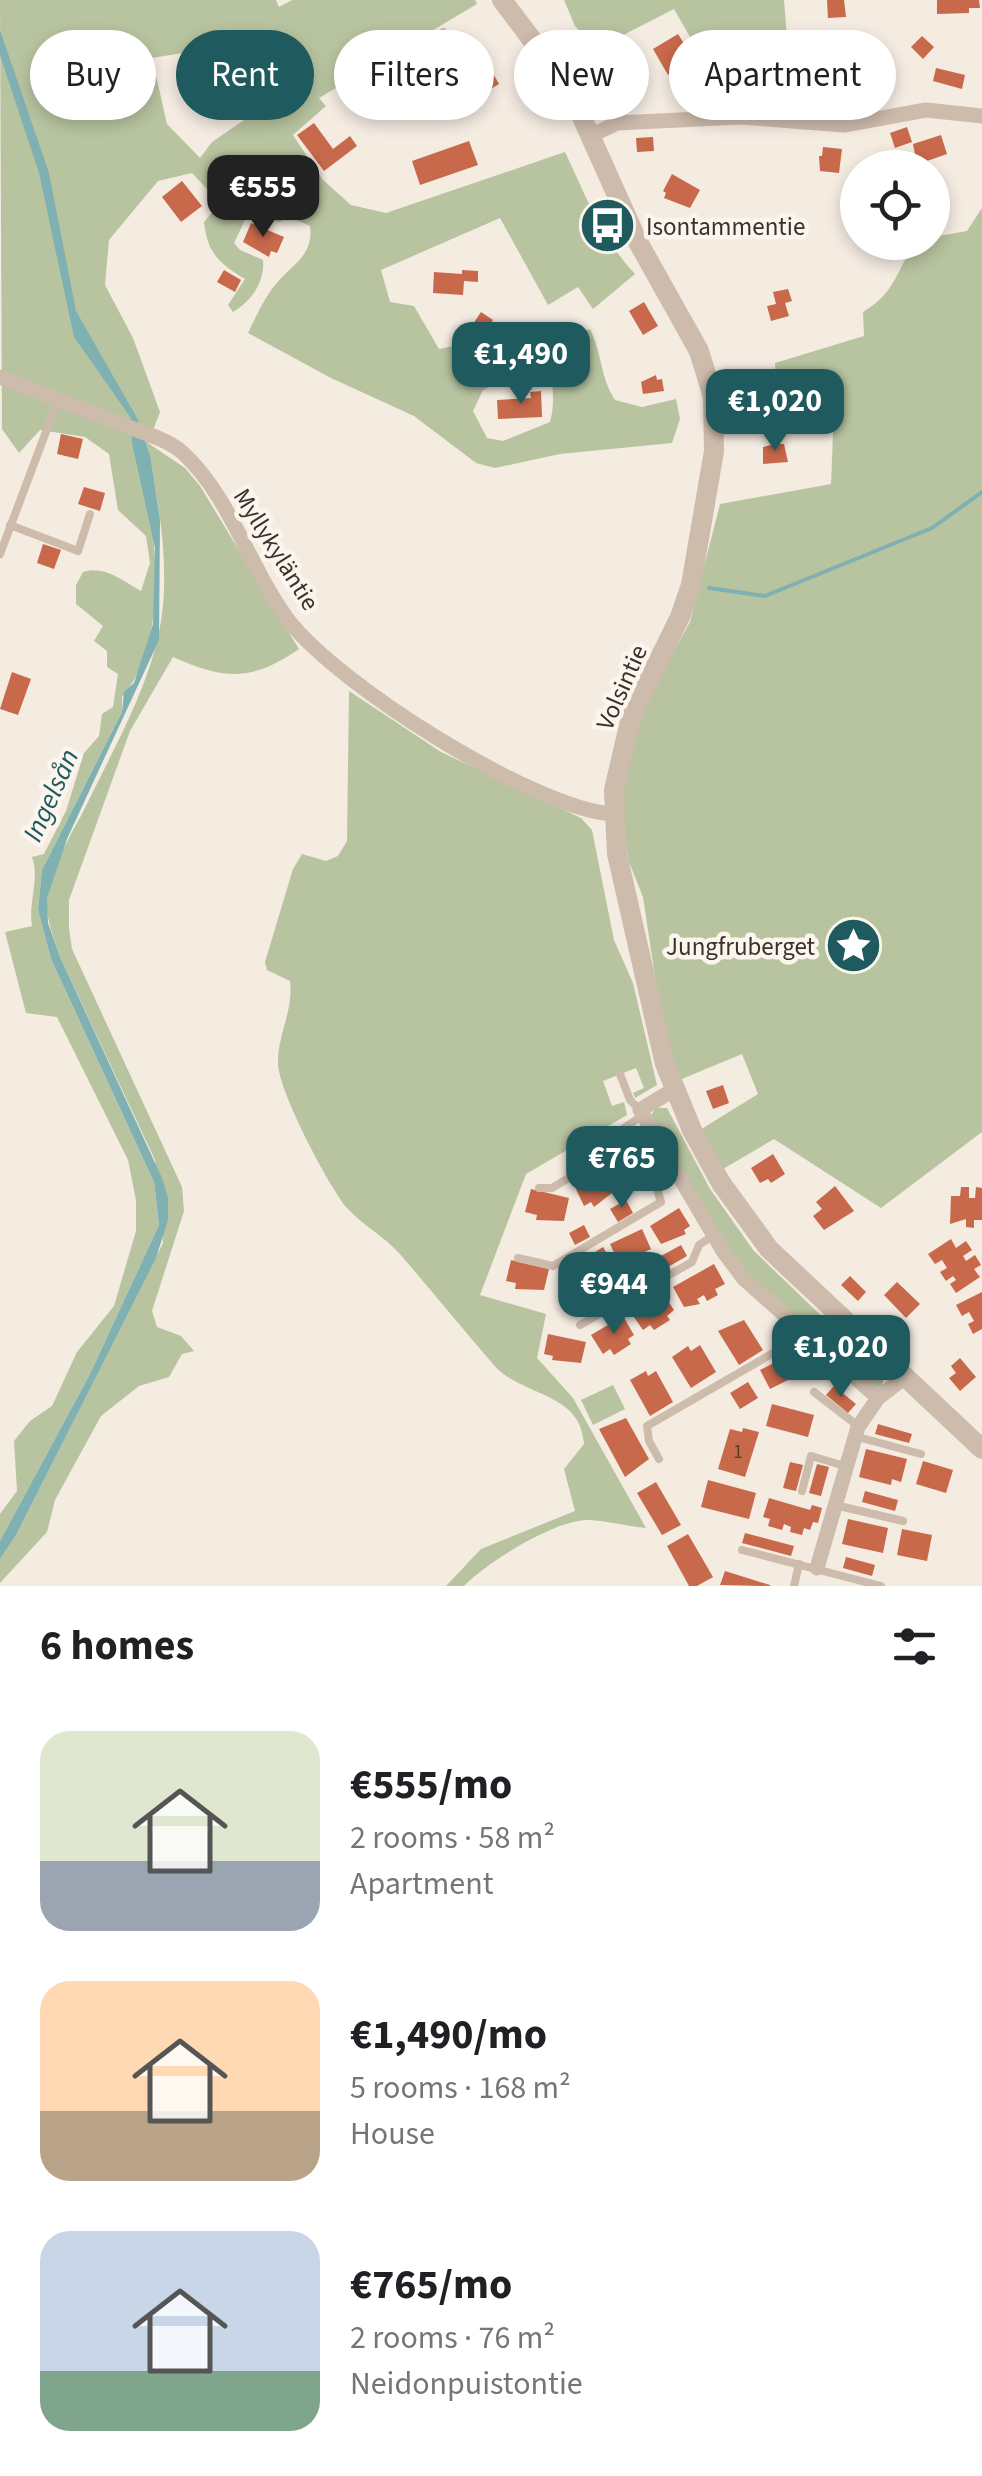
<!DOCTYPE html>
<html lang="en">
<head>
<meta charset="utf-8">
<style>
	body { margin:0; font-family:"Source Sans 3",sans-serif; background:#f6f6f6; color:#202124; height:100vh; display:flex; flex-direction:column; font-size:38px; white-space:nowrap }
	* { box-sizing:border-box; margin:0 }
	p { font-size:32px; color:#757577 }
	.icon { flex:none; width:55px; height:55px; fill:none; stroke:currentColor; stroke-width:2; stroke-linecap:round; stroke-linejoin:round }
	.map { position:relative; height:1586px; overflow:hidden }
	.details { display:flex; flex-direction:column; background:#fff; flex:1 }
	.details>* { flex:none }
	.guide { position:absolute; left:30px; top:30px; width:922px; height:90px; display:flex; gap:20px }
	.buttons { position:absolute; left:840px; top:150px; display:grid; gap:20px }
	.buttons a { display:grid; place-items:center; width:110px; height:110px; border-radius:50%; background:#fff; box-shadow:0 5px 15px #0003; font-size:50px }
	.price { position:absolute; translate:-50% -85px; padding:0 22px; border-radius:20px; background:#1f5a5e; color:#fff; font-size:32px; line-height:65px; filter:drop-shadow(0 2px 5px #0008) }
	.price::after { content:''; position:absolute; left:50%; top:60px; width:30px; height:22px; margin-left:-15px; background:inherit; clip-path:polygon(0 0,100% 0,50% 100%) }
	.price.on { background:#222; color:#fff }
	ul { padding:0; list-style:none }
	li { display:flex; align-items:center; gap:30px; height:250px; padding:0 40px }
	li span { display:grid; place-items:center; flex:none; width:280px; height:200px; border-radius:30px; color:#555 }
	li>.icon { margin-inline-start:auto }
	span .icon { width:120px; height:120px; fill:#fffc; stroke-width:1 }
	li b { font-size:42px }
	h2 { display:flex; justify-content:space-between; align-items:center; height:120px; padding:0 40px; font-size:42px }
	.chip { padding:0 35px; border-radius:45px; background:#fff; box-shadow:0 5px 15px #0003; font-size:35px; line-height:90px }
	.chip.on { background:#1f5a5e; color:#fff }
	.map>svg:first-child { display:block }
</style>
</head>
<body>
<div class="map">
<svg width="982" height="1586" viewBox="0 0 982 1586">
	<rect width="100%" height="100%" fill="#f4ebe1"/>
	<g fill="#b8c4a0" fill-rule="evenodd">
		<path d="M0 0H276L279 7 292 0H475L477 4 319 98 326 106 293 135 322 179 351 205 386 213 565 152C586 196 601 238 635 274L593 309 578 287 548 305 500 218 381 270 390 302 414 306 439 349 485 339 501 322C519 323 540 324 552 338L520 373 483 390 473 411 487 438 503 441 550 422C562 381 530 348 590 329 603 356 600 377 615 400L642 407 676 399 680 419 672 443 560 454 495 468 476 463 414 416 331 378 248 333C256 317 264 298 276 284 292 264 314 256 310 226L290 217 279 222 254 212 246 218 234 243 240 250 263 260C265 283 251 301 233 312L228 305 245 279C219 264 207 252 204 222L220 203 192 173 158 181 109 240 105 285 133 338 160 412 148 443 185 468 200 486 299 649C251 682 225 680 173 657L130 731 69 900V929L72 949 182 1187 184 1211 152 1311 157 1327 181 1336 194 1351 182 1354 169 1377 139 1386 101 1416 55 1500 47 1532 0 1583V1559L16 1535 163 1243 155 1160 60 957C54 938 45 918 47 898 51 865 72 834 86 806 114 748 151 684 161 621 170 568 159 488 142 438L132 443C157 511 173 638 122 697V712L42 870 38 908 51 959 154 1182 159 1225 90 1374 0 1541V1514L17 1491 14 1441 30 1421 52 1406 77 1352 114 1306 136 1231V1200L128 1160 57 1017 26 1013 5 932 32 926C28 902 40 880 32 857L44 854 66 811 84 753 99 736 102 714 113 707 118 674 107 667V651L94 641 103 626 76 604V585L83 572C104 565 123 581 141 591L150 563 146 536 118 510 109 454 85 437 40 430 19 453 2 429ZM213 48 231 97 247 118 212 142 200 158 167 124 152 58Z"/>
		<path d="M564 0H784L788 50 833 52 835 118 731 108 674 9 596 49 575 26Z"/>
		<path d="M982 208V1132L881 1208 774 1139 723 1169 700 1130 758 1094 742 1054 677 1081 659 1003 643 897 629 862 621 817 622 775 647 700 690 622 720 504 831 484 834 407 823 395 777 409 775 363 864 336 863 312C896 292 895 273 915 243L932 242 933 237 967 231Z"/>
		<path d="M349 691 441 752 581 818 592 830 614 940 633 983 657 1085 635 1098 633 1093 644 1088 636 1068 603 1081 612 1106 624 1102 627 1115 526 1174 480 1295 546 1314 537 1358 573 1398 646 1528C627 1526 608 1521 590 1520 557 1518 486 1563 464 1586H446L481 1549 575 1511 564 1469 584 1444C581 1391 520 1397 493 1364 461 1327 431 1290 399 1253 384 1236 362 1225 347 1208 328 1185 279 1092 278 1064 277 1036 294 1010 290 981L267 970 265 962 293 869 302 854 326 861 338 856 347 841Z"/>
		<path d="M656 1108H667L710 1189 754 1251 884 1376 882 1387 874 1388 736 1264 651 1115Z"/>
		<path d="M613 1385 625 1409 593 1425 581 1400Z"/>
	</g>
	<path fill="#7fb0b2" d="M0 30 49 173 76 311 137 418 150 456 160 519 159 640 67 839 47 898 48 923 60 957 162 1178 168 1198V1220L156 1258 16 1535 0 1559V1541L90 1374 159 1225 154 1182 51 959 38 909 42 870 122 712 124 692 134 683 153 624 155 548 132 443 131 418 74 337 39 173 0 55Z"/>
	<g fill="none" stroke-linecap="round" stroke-linejoin="round">
		<path stroke="#7fb0b2" stroke-width="4" d="M709 588 765 596 932 528 982 492"/>
	</g>
	<g fill="#c8694b">
		<path d="M827 0H844L846 17 828 18Z"/>
		<path d="M937 0H979L980 8H969V13L937 14Z"/>
		<path d="M678 34 685 45 680 48 689 63 668 75 653 49Z"/>
		<path d="M922 36 934 47 923 59 911 47Z"/>
		<path d="M627 45 636 60 620 69 611 54Z"/>
		<path d="M482 54 499 84 479 96 461 65Z"/>
		<path d="M195 66 198 72 204 69 207 77 201 79 203 84 189 90 181 71Z"/>
		<path d="M936 68 965 75 962 89 933 81Z"/>
		<path d="M867 97 868 111 848 112 847 98Z"/>
		<path d="M314 123 333 149 350 136 357 146 324 171 297 135Z"/>
		<path d="M907 127 912 142 895 148 890 133Z"/>
		<path d="M941 135 947 154 921 163 919 158 916 159 913 144Z"/>
		<path d="M653 137 654 151 637 152 636 138Z"/>
		<path d="M469 141 478 165 420 185 412 161Z"/>
		<path d="M823 147 842 149 839 173 820 171 819 156H822Z"/>
		<path d="M672 174 700 190 690 208 664 198 666 193 663 191Z"/>
		<path d="M182 181 202 206 181 222 162 197Z"/>
		<path d="M251 223 284 237 277 253 271 251 269 257 243 242Z"/>
		<path d="M224 270 241 280 235 292 217 282Z"/>
		<path d="M462 270 478 271V282L464 281 463 295 433 293 434 272 462 274Z"/>
		<path d="M788 289 792 301 785 303 789 316 771 321 767 306 776 304 773 292Z"/>
		<path d="M644 302 658 326 643 335 629 311Z"/>
		<path d="M481 312 493 320 483 335 471 327Z"/>
		<path d="M656 375 657 380 662 379 664 391 643 394 641 382Z"/>
		<path d="M541 391 542 417 498 419 497 400 531 398 530 392Z"/>
		<path d="M61 434 83 439 78 459 57 454Z"/>
		<path d="M775 444H784L788 462 763 464V447Z"/>
		<path d="M84 487 105 493 100 511 78 504Z"/>
		<path d="M43 544 61 550 54 569 37 563Z"/>
		<path d="M12 672 31 679 18 715 0 709Z"/>
		<path d="M723 1085 729 1103 713 1109 706 1091Z"/>
		<path d="M613 1130 618 1141 596 1152 590 1140Z"/>
		<path d="M643 1151 652 1170 647 1172 649 1176 634 1183 632 1179 624 1182 615 1164Z"/>
		<path d="M773 1154 785 1174 771 1183 768 1179 760 1183 751 1168Z"/>
		<path d="M607 1171 617 1189 594 1207 591 1202 584 1206 575 1187Z"/>
		<path d="M835 1186 854 1211 824 1230 813 1216 822 1209 816 1202Z"/>
		<path d="M961 1187H969V1198H975L976 1187 982 1188V1220H974V1228L966 1227V1219L950 1224 951 1196H960Z"/>
		<path d="M531 1189 569 1198 564 1221 536 1220 537 1215 525 1212Z"/>
		<path d="M626 1200 633 1213 618 1222 610 1209Z"/>
		<path d="M679 1208 690 1226 684 1230 686 1234 661 1244 650 1226Z"/>
		<path d="M584 1225 590 1237 575 1245 569 1233Z"/>
		<path d="M642 1229 651 1249 645 1252 647 1256 619 1263 610 1244Z"/>
		<path d="M951 1239 956 1248 966 1241 972 1250 963 1256 966 1261 975 1255 981 1265 974 1269 980 1277 956 1293 950 1284 956 1280 953 1276 946 1281 940 1272 947 1268 942 1260 935 1264 928 1254Z"/>
		<path d="M681 1245 687 1256 668 1267 661 1256Z"/>
		<path d="M603 1247 614 1266 602 1273 605 1278 588 1288 586 1284 579 1288 567 1269Z"/>
		<path d="M511 1260 549 1269 544 1290 515 1289 516 1283 506 1281Z"/>
		<path d="M714 1264 725 1284 715 1289 718 1295 707 1301 704 1295 697 1299 700 1304 684 1307 673 1287Z"/>
		<path d="M850 1276 866 1292 858 1301 841 1285Z"/>
		<path d="M897 1282 920 1304 906 1318 884 1295Z"/>
		<path d="M662 1292 674 1310 667 1316 670 1320 654 1330 650 1325 643 1330 631 1313Z"/>
		<path d="M982 1292V1329L973 1334 968 1324 974 1321 969 1312 962 1316 956 1305Z"/>
		<path d="M623 1316 634 1335 628 1339 631 1344 614 1355 610 1349 603 1354 591 1335Z"/>
		<path d="M744 1320 763 1350 739 1365 718 1331Z"/>
		<path d="M548 1334 586 1342 581 1363 552 1360 553 1356 544 1354Z"/>
		<path d="M700 1345 716 1372 691 1388 672 1357 688 1346 691 1351Z"/>
		<path d="M960 1358 976 1377 960 1391 949 1378 956 1373 951 1366Z"/>
		<path d="M780 1360 790 1379 770 1389 760 1370Z"/>
		<path d="M646 1371 648 1376 656 1371 673 1402 650 1416 630 1380Z"/>
		<path d="M748 1382 758 1398 740 1409 730 1393Z"/>
		<path d="M834 1386 856 1404 848 1413 826 1395Z"/>
		<path d="M772 1404 814 1415 808 1437 766 1426Z"/>
		<path d="M626 1418 649 1459 625 1477 599 1429Z"/>
		<path d="M878 1424 912 1434 909 1443 875 1434Z"/>
		<path d="M743 1428 759 1432 745 1477 718 1469 730 1429 742 1432Z"/>
		<path d="M866 1449 907 1459 901 1482 892 1479 891 1485 859 1477Z"/>
		<path d="M923 1461 953 1470 946 1493 916 1484Z"/>
		<path d="M790 1462 803 1465 796 1491 783 1488Z"/>
		<path d="M817 1464 829 1467 821 1496 809 1493Z"/>
		<path d="M708 1480 756 1493 749 1519 701 1507Z"/>
		<path d="M656 1482 681 1525 662 1535 637 1493Z"/>
		<path d="M865 1491 898 1500 895 1511 862 1502Z"/>
		<path d="M769 1498 810 1510 812 1505 822 1508 818 1523 813 1522 810 1530 804 1528 802 1535 790 1532 791 1527 784 1524 782 1530 768 1526 770 1519 763 1517Z"/>
		<path d="M848 1519 888 1528 883 1553 842 1544Z"/>
		<path d="M902 1529 932 1535 927 1561 897 1555Z"/>
		<path d="M745 1533 794 1546 791 1556 742 1543Z"/>
		<path d="M688 1534 713 1577 697 1586H689L667 1546Z"/>
		<path d="M846 1557 875 1565 872 1576 843 1568Z"/>
		<path d="M725 1571 770 1585V1586L720 1585Z"/>
	</g>
	<g fill="none" stroke-linecap="round" stroke-linejoin="round">
		<g stroke="#cdbbac" stroke-width="8">
			<path d="M443 32 449 44"/>
			<path d="M10 525 78 551 90 514"/>
			<path d="M0 554 58 400"/>
			<path d="M620 1074 630 1100 640 1110"/>
			<path d="M539 1188H552L627 1143 624 1128 643 1115"/>
			<path d="M518 1258 553 1266 661 1202 657 1189 678 1176"/>
			<path d="M580 1325 692 1262 699 1245 714 1235"/>
			<path d="M814 1392 858 1426"/>
			<path d="M854 1436 921 1454"/>
			<path d="M659 1459 649 1441 647 1426 806 1334"/>
			<path d="M802 1491 811 1456 845 1466"/>
			<path d="M835 1505 903 1521"/>
			<path d="M742 1550 881 1586"/>
			<path d="M794 1586 799 1564"/>
		</g>
		<g stroke="#cdbbac" stroke-width="15">
			<path d="M590 136 617 123 741 117 844 125 926 110 982 116"/>
			<path d="M0 377C40 393 81 408 121 424 142 433 166 438 183 453 231 497 250 570 289 621 340 686 531 807 612 814"/>
			<path d="M673 1090 640 1110 723 1251 744 1279 878 1398"/>
			<path d="M817 1568 858 1427 878 1398 905 1377"/>
		</g>
		<path stroke="#cdbbac" stroke-width="20" d="M502 0 542 53 580 113 638 242 699 351 713 397 714 451 691 585 680 617 631 717 614 790 617 854 665 1064 692 1130 721 1183 769 1249 982 1449"/>
	</g>
	<defs>
		<symbol id="bus-disc" viewBox="-11 -11 22 22"><circle r="9.5" fill="#1f5a5e" stroke="#fbf5ee"/><path d="M-5-6H5V4H4V6H2V4H-2V6H-4V4H-5ZM-3.5-4V0h7V-4ZM-3.5 1.2v1.5H-2V1.2ZM2 1.2v1.5H3.5V1.2Z" fill="#fff"/></symbol>
		<symbol id="sight-disc" viewBox="-11 -11 22 22"><circle r="9.5" fill="#1f5a5e" stroke="#fbf5ee"/><path d="M0-6L1.8-2.2L6-1.7L2.9 1.2L3.7 5.4L0 3.3L-3.7 5.4L-2.9 1.2L-6-1.7L-1.8-2.2Z" fill="#fff"/></symbol>
	</defs>
	<g fill-rule="evenodd">
		<use href="#bus-disc" x="576" y="194" width="63" height="63"/>
		<use href="#sight-disc" x="822" y="914" width="63" height="63"/>
	</g>
	<g text-anchor="middle" stroke-width="9" stroke-linejoin="round" paint-order="stroke">
		<g font-size="20" fill="#5e3e33">
			<text x="738" y="1458">1</text>
		</g>
		<g font-size="25" fill="#3b302b" stroke="#fbf5ee" text-anchor="start">
			<text x="646" y="235">Isontammentie</text>
			<text x="815" y="955" text-anchor="end">Jungfruberget</text>
		</g>
		<g font-size="25" fill="#3b302b" stroke="#fbf5ee">
			<text transform="translate(277 549) rotate(58)" y="9">Myllykyläntie</text>
			<text transform="translate(621 687) rotate(-66)" y="9">Volsintie</text>
		</g>
		<g font-size="28" font-style="italic" fill="#1f5a5e" stroke="#fbf5ee">
			<text transform="translate(50 795) rotate(-66)" y="10">Ingelsån</text>
		</g>
	</g>
</svg>
<div class="buttons">
<a><svg class="icon" aria-label="locate" viewBox="0 0 24 24"><circle cx="12" cy="12" r="6"/><path d="M12 2v4M12 18v4M2 12h4M18 12h4"/></svg></a>
</div>
<b class="price on" style="left:263px;top:240px">€555</b>
<b class="price" style="left:521px;top:407px">€1,490</b>
<b class="price" style="left:775px;top:454px">€1,020</b>
<b class="price" style="left:622px;top:1211px">€765</b>
<b class="price" style="left:614px;top:1337px">€944</b>
<b class="price" style="left:841px;top:1400px">€1,020</b>
<div class="guide">
<a class="chip">Buy</a>
<a class="chip on">Rent</a>
<a class="chip">Filters</a>
<a class="chip">New</a>
<a class="chip">Apartment</a>
</div>
</div>
<section class="details">
<h2>6 homes<svg class="icon" aria-label="filters" viewBox="0 0 24 24"><path d="M4 7h16M4 17h16"/><circle cx="9" cy="7" r="2"/><circle cx="15" cy="17" r="2"/></svg></h2>
<ul>
<li><span style="background:linear-gradient(#dfe7d0 65%,#9aa5b1 0)"><svg class="icon" aria-label="home" viewBox="0 0 24 24"><path d="M3 11l9-7 9 7M6 9v11h12V9"/></svg></span><div><b>€555/mo</b><p>2 rooms · 58 m²</p><p>Apartment</p></div></li>
<li><span style="background:linear-gradient(#ffd9b3 65%,#b9a48a 0)"><svg class="icon" aria-label="home" viewBox="0 0 24 24"><path d="M3 11l9-7 9 7M6 9v11h12V9"/></svg></span><div><b>€1,490/mo</b><p>5 rooms · 168 m²</p><p>House</p></div></li>
<li><span style="background:linear-gradient(#c9d6e8 70%,#7fa58c 0)"><svg class="icon" aria-label="home" viewBox="0 0 24 24"><path d="M3 11l9-7 9 7M6 9v11h12V9"/></svg></span><div><b>€765/mo</b><p>2 rooms · 76 m²</p><p>Neidonpuistontie</p></div></li>
</ul>
</section>
</body>
</html>
